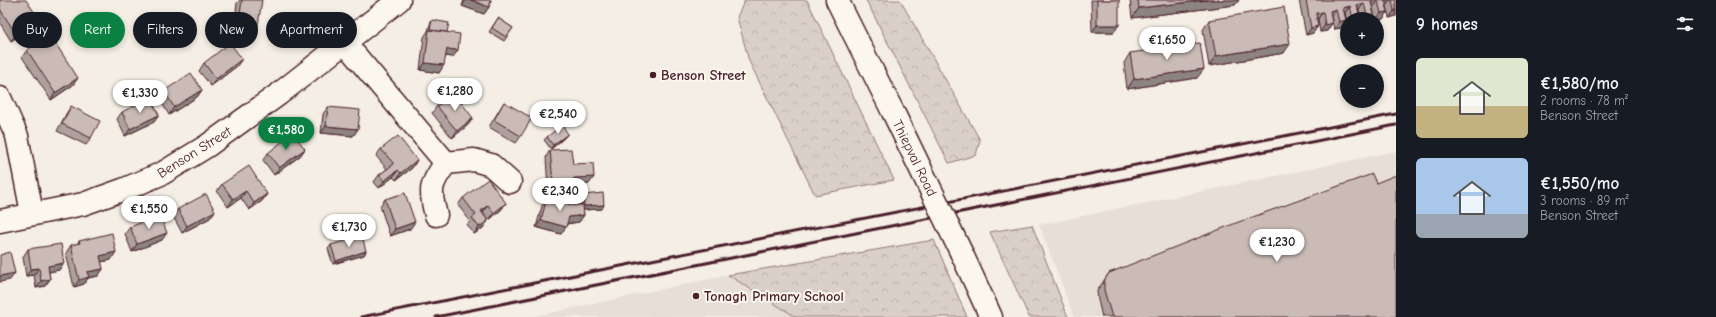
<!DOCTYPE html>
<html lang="en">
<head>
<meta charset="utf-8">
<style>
	body { margin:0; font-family:"Comic Neue",sans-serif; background:#20242c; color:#f1f3f6; height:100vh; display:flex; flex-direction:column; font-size:15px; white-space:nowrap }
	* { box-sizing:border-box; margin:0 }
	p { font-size:13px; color:#9ea1a6 }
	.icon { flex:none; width:22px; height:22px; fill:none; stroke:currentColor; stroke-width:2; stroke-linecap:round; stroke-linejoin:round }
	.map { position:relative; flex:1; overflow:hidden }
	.sheet { display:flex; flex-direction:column; background:#171b24; width:320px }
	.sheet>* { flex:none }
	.guide { position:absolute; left:12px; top:12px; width:380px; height:36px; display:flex; gap:8px }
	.tools { position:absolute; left:1340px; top:12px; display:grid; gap:8px }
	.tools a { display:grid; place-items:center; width:44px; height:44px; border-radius:50%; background:#171b24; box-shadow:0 2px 6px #0003; font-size:20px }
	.price { position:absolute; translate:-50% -34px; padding:0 9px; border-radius:14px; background:#fff; color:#222; font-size:13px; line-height:26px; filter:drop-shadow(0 1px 2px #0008) }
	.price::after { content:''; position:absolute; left:50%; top:24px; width:12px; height:9px; margin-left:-6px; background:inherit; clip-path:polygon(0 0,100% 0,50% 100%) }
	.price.on { background:#0b8043; color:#fff }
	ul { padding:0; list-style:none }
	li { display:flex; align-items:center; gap:12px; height:100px; padding:0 20px }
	li span { display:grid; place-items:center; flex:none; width:112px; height:80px; border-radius:6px; color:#555 }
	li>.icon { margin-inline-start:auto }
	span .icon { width:48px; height:48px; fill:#fffc; stroke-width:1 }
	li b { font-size:17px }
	h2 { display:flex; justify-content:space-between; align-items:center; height:48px; padding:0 20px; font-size:17px }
	.tag { padding:0 14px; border-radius:18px; background:#171b24; box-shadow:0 2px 6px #0003; font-size:14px; line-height:36px }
	.tag.on { background:#0b8043; color:#fff }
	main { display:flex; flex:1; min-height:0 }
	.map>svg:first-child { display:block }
</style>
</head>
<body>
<main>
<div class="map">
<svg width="1396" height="317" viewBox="0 0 1396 317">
	<defs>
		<pattern id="forest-crowns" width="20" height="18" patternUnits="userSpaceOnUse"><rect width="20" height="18" fill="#dbd0c9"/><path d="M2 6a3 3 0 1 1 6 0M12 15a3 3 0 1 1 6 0" fill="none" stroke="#bdb2ad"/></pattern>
	</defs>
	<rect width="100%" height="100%" fill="#f4eee4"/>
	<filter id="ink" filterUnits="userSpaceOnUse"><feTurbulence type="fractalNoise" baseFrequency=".025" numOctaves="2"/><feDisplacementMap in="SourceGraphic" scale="8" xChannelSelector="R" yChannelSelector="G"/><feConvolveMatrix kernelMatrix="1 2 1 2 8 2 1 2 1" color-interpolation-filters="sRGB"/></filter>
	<g filter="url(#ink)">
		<g fill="#e7dfd6">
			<path d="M1396 151V317H1074L1039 225Z"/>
			<path d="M728 275 796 317H531Z"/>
		</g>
		<g fill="url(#forest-crowns)" stroke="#92787a">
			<path d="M745 0H807L894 180 815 195 749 61 737 17Z"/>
			<path d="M866 0H900L980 140 976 155 949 163Z"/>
			<path d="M1032 225 1068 317H1029L990 232Z"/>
			<path d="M934 240 967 317H796L728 275Z"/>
		</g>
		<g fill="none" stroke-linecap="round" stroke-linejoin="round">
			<defs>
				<g id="minor">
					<path d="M345 43 446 163"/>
					<path d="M0 98 17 136 32 213"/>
					<path d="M436 215C429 190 430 184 446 163L474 160 491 165 510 182"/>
					<path d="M0 221 83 204 125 189 163 173 207 146 279 94 399 0"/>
				</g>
				<g id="primary">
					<path d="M837 0 893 112"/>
					<path d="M961 252 991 317"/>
				</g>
			</defs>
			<use href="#minor" stroke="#4a1f2b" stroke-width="25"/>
			<use href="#primary" stroke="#4a1f2b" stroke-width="25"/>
			<use href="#minor" stroke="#fbf7ec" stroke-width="22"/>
			<use href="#primary" stroke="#fbf7ec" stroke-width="22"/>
			<g stroke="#4a1f2b" stroke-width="3">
				<path d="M361 317 1396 114"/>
				<path d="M436 317 1396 125"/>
			</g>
			<defs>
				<path id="primary-bridge" d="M893 112 961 252"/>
			</defs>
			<use href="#primary-bridge" stroke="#4a1f2b" stroke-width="25" stroke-linecap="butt"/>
			<use href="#primary-bridge" stroke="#fbf7ec" stroke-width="22"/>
		</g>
		<g fill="#aea19d" stroke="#4a1f2b">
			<path d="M0 0 34 26 11 41 0 23Z"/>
			<path d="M240 0H242L252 38 233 36 237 3Z"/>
			<path d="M464 0H491L489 7 484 14 462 6Z"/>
			<path d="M1091 0H1119L1114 32H1092Z"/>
			<path d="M1130 0H1239L1235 5 1132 18Z"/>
			<path d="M1299 0H1396V16L1389 18 1387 5H1386L1388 12 1383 19H1375L1373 8H1372L1374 15 1371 19H1361L1359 10 1358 11 1360 18 1359 19H1347V21L1345 13 1346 20 1341 28 1334 29 1331 16 1332 23 1327 31 1320 32 1318 19H1317L1318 26 1313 33 1306 35Z"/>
			<path d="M498 18 513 28 504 41 489 32Z"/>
			<path d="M432 20 447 32 453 57 446 56 439 73 420 70 424 37 428 31 430 24Z"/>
			<path d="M1209 20 1284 53 1209 66 1203 30Z"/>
			<path d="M27 50 73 85 51 100 22 57Z"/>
			<path d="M1130 53 1197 78 1127 89 1124 63Z"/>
			<path d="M204 63 237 66 211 86 199 71Z"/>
			<path d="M202 90 197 97 169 115 159 98 164 91Z"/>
			<path d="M504 102 521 136 516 143 489 127Z"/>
			<path d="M71 106 91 138 86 145 57 131 66 114Z"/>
			<path d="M437 106 473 118 468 125 452 138 432 113Z"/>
			<path d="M328 107 358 129 353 136 321 133 323 114Z"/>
			<path d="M122 112 159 115 154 122 125 136 117 119Z"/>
			<path d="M568 134 565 137 551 149 544 140 547 137Z"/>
			<path d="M305 149 300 156 274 175 263 160 268 153Z"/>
			<path d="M381 149 417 160 412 168 396 180 393 177 379 188 374 182 379 175 387 169 376 156Z"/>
			<path d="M550 150 573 164 589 184 570 185 569 187 548 189 546 157Z"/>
			<path d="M1376 183 1396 317H1102L1098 300 1097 291 1109 273Z"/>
			<path d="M222 184 267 194 262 201 249 210 241 198 228 207 217 191Z"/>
			<path d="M583 195 602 209 583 210 584 215 579 222 567 224 561 234 536 227 542 206 547 198 572 205H581L580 199Z"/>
			<path d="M463 198 506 203 501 210 489 220 483 212 482 213 488 221 483 228 474 234 467 225 470 221 458 205Z"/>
			<path d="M385 199 410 229 390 236 380 206Z"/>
			<path d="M178 209 210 218 182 233 173 216Z"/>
			<path d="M130 227 162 240 132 252 125 234Z"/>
			<path d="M79 241 111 260 101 262 103 269 98 276 88 278 84 284 74 287 66 253 71 245 77 244Z"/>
			<path d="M331 245 366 251 364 255 333 264 328 249Z"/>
			<path d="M28 249 64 263 59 270 49 272 50 279 45 286 36 288 34 275 26 276 23 257Z"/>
		</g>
		<g fill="#8d837f" stroke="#4a1f2b">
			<path d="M466 0H471L489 7 484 14 462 6Z"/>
			<path d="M1207 0H1239L1235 5 1132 18 1139 8Z"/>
			<path d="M1384 0H1390L1387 5 1380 6Z"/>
			<path d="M1378 1 1373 8 1366 9 1371 2Z"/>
			<path d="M1364 3 1359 10 1352 12 1357 5Z"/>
			<path d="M1350 6 1345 13 1338 15 1343 8Z"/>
			<path d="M1336 9 1331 16 1325 18 1330 11Z"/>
			<path d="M1396 10V16L1389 18 1394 11Z"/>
			<path d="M1323 12 1318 19 1311 21 1316 13Z"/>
			<path d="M1388 12 1383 19 1377 20V19L1381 13Z"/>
			<path d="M1374 15 1371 19H1365L1367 16Z"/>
			<path d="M39 19 34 26 11 41 16 34Z"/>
			<path d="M1346 20 1341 28 1334 29 1339 22Z"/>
			<path d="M1332 23 1327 31 1320 32 1325 25Z"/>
			<path d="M1097 25H1119L1114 32H1092Z"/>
			<path d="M1318 26 1313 33 1306 35 1311 28Z"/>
			<path d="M238 29 257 31 252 38 233 36Z"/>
			<path d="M1290 44 1284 53 1209 66 1216 56Z"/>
			<path d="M447 49 458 50 453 57 442 56Z"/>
			<path d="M242 59 237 66 211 86 216 79Z"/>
			<path d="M425 63 444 65 439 73 420 70Z"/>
			<path d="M1204 69 1197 78 1127 89 1134 79Z"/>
			<path d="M78 78 73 85 51 100 55 93Z"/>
			<path d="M202 90 197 97 169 115 174 107Z"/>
			<path d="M159 115 154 122 125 136 130 129Z"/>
			<path d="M473 118 468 125 452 138 457 131Z"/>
			<path d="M326 126 358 129 353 136 321 133Z"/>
			<path d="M568 134 565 137 551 149 553 145Z"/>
			<path d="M305 149 300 156 274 175 279 168Z"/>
			<path d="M417 160 412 168 396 180 401 173Z"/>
			<path d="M398 170 393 177 379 188 384 181Z"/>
			<path d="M594 177 589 184 570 185 569 187 548 189 553 182 574 178Z"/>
			<path d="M246 191 241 198 228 207 233 199Z"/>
			<path d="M267 194 262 201 249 210 254 203Z"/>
			<path d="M506 203 501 210 489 220 494 213Z"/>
			<path d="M488 205 483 212 476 218 481 211Z"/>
			<path d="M604 205 602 209 581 210 584 206Z"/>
			<path d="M215 211 210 218 182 233 187 226Z"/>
			<path d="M584 215 579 222 564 224 569 217Z"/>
			<path d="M541 220 566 227 561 234 536 227Z"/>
			<path d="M488 221 483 228 474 234 479 227Z"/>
			<path d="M415 222 410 229 390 236 395 229Z"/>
			<path d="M167 233 162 240 132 252 137 244Z"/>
			<path d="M366 251 364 255 333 264 336 261Z"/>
			<path d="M116 252 111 260 95 263 100 256Z"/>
			<path d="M64 263 59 270 43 273 48 266Z"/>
			<path d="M39 268 34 275 26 276 31 269Z"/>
			<path d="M103 269 98 276 88 278 84 284 74 287 79 280 87 272Z"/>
			<path d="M15 273 10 280 0 282V276Z"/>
			<path d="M50 279 45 286 36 288 41 281Z"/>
		</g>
		<g fill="#cabbb6" stroke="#4a1f2b">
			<path d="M0 0H26L39 19 16 34 0 9Z"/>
			<path d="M242 0H262L257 31 238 29Z"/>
			<path d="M471 0H491L489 7Z"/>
			<rect x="1097" y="0" width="22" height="25"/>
			<path d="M1138 0H1207L1139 8Z"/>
			<path d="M1306 0H1385L1388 12 1381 13 1378 1 1371 2 1374 15 1367 16 1364 3 1357 5 1360 18 1353 19 1350 6 1343 8 1346 20 1339 22 1336 9 1330 11 1332 23 1325 25 1323 12 1316 13 1318 26 1311 28Z"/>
			<path d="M1392 0H1396V10L1394 11Z"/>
			<path d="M1284 7 1290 44 1216 56 1209 20Z"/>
			<path d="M498 18 513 28 506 37 492 28Z"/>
			<path d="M432 20 449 23 447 32 430 30Z"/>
			<path d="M429 30 460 34 458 50 447 49 444 65 425 63Z"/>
			<path d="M50 35 78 78 55 93 27 50Z"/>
			<path d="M230 43 242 59 216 79 204 63Z"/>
			<path d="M1200 43 1204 69 1134 79 1130 53Z"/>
			<path d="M191 73 202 90 174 107 164 91Z"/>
			<path d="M454 93 473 118 457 131 437 106Z"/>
			<path d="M150 98 159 115 130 129 122 112Z"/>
			<path d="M504 102 532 118 521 136 494 120Z"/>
			<path d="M71 106 100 121 91 138 62 124Z"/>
			<path d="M328 107 360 110 358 129 326 126Z"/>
			<path d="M562 125 568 134 553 145 547 137Z"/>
			<path d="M293 133 305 149 279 168 268 153Z"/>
			<path d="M398 136 417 160 401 173 398 170 384 181 379 175 394 164 381 149Z"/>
			<path d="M571 149 573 164 593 163 594 177 574 178V180L553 182 550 150Z"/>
			<path d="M249 166 267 194 254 203 246 191 233 199 222 184Z"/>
			<path d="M1372 174 1376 183 1396 175V317H1112L1104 290V281L1109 273 1236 223Z"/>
			<path d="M488 179 506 203 494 213 488 205 481 211 488 221 479 227 472 218 476 215 463 198Z"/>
			<path d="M405 193 415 222 395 229 385 199Z"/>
			<path d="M603 193 604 205 584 206 583 195Z"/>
			<path d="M206 194 215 211 187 226 178 209Z"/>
			<path d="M547 198 572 205H583L584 215 569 217 566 227 541 220Z"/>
			<path d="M160 215 167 233 137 244 130 227Z"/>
			<path d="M112 233 116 252 100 256 103 269 87 272 89 277 79 280 71 245 80 243 79 241Z"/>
			<path d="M362 236 366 251 336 261 331 245Z"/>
			<path d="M61 244 64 263 48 266 50 279 41 281 39 268 31 269 28 249Z"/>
			<path d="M10 252 15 273 0 276V255Z"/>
		</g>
	</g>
	<g fill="#4a1f2b" stroke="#fbf7ec" stroke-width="1.5">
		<circle cx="653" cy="75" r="4"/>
		<circle cx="696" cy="296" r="4"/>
	</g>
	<g text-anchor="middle" stroke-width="4" stroke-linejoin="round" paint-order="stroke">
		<g font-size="14" font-weight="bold" fill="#4a1f2b" stroke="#fbf7ec" text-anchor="start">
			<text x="661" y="80">Benson Street</text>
			<text x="704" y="301">Tonagh Primary School</text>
		</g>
		<g font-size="14" fill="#4a1f2b" stroke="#fbf7ec">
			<text transform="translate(194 152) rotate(-32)" y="5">Benson Street</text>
			<text transform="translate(915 158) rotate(64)" y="5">Thiepval Road</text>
		</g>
	</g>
</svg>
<div class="tools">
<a>+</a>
<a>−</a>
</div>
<b class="price" style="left:1167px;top:61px">€1,650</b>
<b class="price" style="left:455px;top:112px">€1,280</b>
<b class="price" style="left:140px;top:114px">€1,330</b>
<b class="price" style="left:558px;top:135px">€2,540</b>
<b class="price on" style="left:286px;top:151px">€1,580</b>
<b class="price" style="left:560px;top:212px">€2,340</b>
<b class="price" style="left:149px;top:230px">€1,550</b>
<b class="price" style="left:349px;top:248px">€1,730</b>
<b class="price" style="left:1277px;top:263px">€1,230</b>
<div class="guide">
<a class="tag">Buy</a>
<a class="tag on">Rent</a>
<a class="tag">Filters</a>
<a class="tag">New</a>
<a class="tag">Apartment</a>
</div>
</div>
<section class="sheet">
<h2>9 homes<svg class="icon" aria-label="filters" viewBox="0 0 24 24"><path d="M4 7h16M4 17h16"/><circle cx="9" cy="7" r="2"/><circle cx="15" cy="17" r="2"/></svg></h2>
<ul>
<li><span style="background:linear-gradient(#dfe7d0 60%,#c2b280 0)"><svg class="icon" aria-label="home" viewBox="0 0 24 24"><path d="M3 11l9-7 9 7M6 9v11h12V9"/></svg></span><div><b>€1,580/mo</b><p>2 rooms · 78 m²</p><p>Benson Street</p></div></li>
<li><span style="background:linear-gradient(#a9c7e8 70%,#9aa5b1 0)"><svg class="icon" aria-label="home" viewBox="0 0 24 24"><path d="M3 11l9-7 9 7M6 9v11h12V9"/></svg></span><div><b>€1,550/mo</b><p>3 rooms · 89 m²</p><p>Benson Street</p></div></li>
</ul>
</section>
</main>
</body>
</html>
